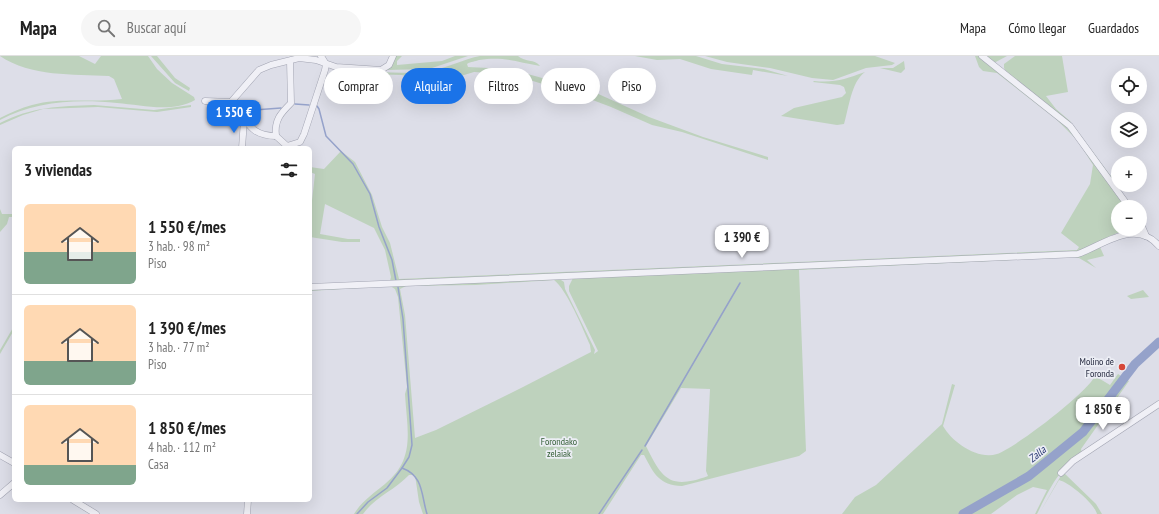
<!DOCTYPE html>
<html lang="es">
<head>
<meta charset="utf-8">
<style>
	body { margin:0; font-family:"PT Sans Narrow",sans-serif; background:#f6f6f6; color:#222; height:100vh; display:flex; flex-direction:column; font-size:15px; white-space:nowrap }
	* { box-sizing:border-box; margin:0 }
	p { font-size:13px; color:#767676 }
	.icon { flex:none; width:22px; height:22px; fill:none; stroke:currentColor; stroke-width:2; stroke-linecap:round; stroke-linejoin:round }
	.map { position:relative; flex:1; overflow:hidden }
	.panel { position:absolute; left:12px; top:90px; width:300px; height:356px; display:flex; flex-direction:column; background:#fff; border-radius:6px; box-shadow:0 4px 16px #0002 }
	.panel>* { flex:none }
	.hud { position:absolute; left:324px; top:12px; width:380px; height:36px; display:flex; gap:8px }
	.controls { position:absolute; left:1111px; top:12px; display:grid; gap:8px }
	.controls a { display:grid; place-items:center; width:36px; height:36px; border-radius:50%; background:#fff; box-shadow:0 4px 16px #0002; font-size:20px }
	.price { position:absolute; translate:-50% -34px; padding:0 9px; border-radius:8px; background:#fff; color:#222; font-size:13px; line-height:26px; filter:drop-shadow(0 1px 2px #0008) }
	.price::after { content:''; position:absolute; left:50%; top:24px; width:12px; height:9px; margin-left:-6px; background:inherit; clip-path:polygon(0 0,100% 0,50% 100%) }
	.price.active { background:#1a73e8; color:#fff }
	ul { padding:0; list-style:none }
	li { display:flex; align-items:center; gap:12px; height:100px; padding:0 12px }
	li+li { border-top:1px solid #e0e0e0 }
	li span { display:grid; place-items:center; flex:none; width:112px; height:80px; border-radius:6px; color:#555 }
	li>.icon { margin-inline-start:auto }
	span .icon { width:48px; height:48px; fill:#fffc; stroke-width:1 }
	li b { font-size:17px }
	h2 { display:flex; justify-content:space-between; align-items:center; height:48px; padding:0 12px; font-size:17px }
	.pill { padding:0 14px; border-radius:18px; background:#fff; box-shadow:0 4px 16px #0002; font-size:14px; line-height:36px }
	.pill.active { background:#1a73e8; color:#fff }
	header { display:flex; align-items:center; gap:24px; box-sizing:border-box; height:56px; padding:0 20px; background:#fff; border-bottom:1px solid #e0e0e0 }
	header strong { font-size:19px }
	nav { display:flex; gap:22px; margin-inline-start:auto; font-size:14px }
	.search { width:280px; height:36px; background:#f6f6f6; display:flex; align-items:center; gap:10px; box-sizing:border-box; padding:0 14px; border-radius:22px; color:#767676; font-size:15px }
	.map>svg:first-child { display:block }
</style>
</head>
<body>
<header>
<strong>Mapa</strong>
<div class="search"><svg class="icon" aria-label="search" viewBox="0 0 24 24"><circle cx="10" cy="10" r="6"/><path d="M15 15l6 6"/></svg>Buscar aquí</div>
<nav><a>Mapa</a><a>Cómo llegar</a><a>Guardados</a></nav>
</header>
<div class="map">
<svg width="1159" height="458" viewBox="0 0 1159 458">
	<rect width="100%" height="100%" fill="#dddee8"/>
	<g fill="#bed2bd" fill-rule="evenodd">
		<path d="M0 0H79L95 8 101 0H148L157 13 172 27 194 41 195 44C172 57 142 49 117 47 77 43 35 45 0 64V62C10 57 21 52 32 49 61 41 92 47 122 43L114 23 109 20C73 18 31 21 0 0Z"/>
		<path d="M151 0H157L175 22 190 32 189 35 175 27Z"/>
		<path d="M392 0H402L397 5V9L442 5 455 0H468L429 13 385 14Z"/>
		<path d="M480 0H518C524 6 535 3 540 10 517 6 503 0 479 4 475 6 471 5 467 8L468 11 509 13 594 36 649 61 703 81 768 101V104L682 76 652 69 611 51 582 40 510 18 474 16 441 26 428 27 402 19 367 18 360 21 359 15C383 16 409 19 433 14 450 11 464 3 480 0Z"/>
		<path d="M635 0H696L722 8 764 13 788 20 753 14 752 19 711 13 680 3 657 4Z"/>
		<path d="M705 0H875L895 7 892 9 866 12 833 24 812 22 770 12 727 6Z"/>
		<path d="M975 0H978L1056 61 1072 77 1126 151H1118V173H1132L1117 177 1079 195 1067 196 310 229 390 225 391 221 385 194 374 172 325 148 320 178 348 183H360V186H342L310 181V162L315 118 310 116V111L324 113 341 95 355 106 372 139 382 171 390 187 399 223 1077 194 1079 191 1061 177 1090 128 1093 109 1078 85 1057 64 997 17 983 15 979 11Z"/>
		<path d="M985 0H1007L994 7Z"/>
		<path d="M1015 0H1062L1068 36 1046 40 1056 53 1070 65 1110 119 1116 123H1112L1079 79 1007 17 1004 12V8Z"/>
		<path d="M904 5 905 13 901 17 880 12H893Z"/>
		<path d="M865 16C851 26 849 52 844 68L837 69 781 60 794 52 842 41 846 37 844 31 840 29 813 26 814 25C836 27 845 23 865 16Z"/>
		<path d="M94 49 154 54 191 49V51L157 56 98 51 43 53 23 59 0 69V67C31 51 60 50 94 49Z"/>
		<path d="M0 153 2 158H14V161H9L7 168 0 176Z"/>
		<path d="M1100 191 1104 200 1087 204 1096 212 1079 202 1074 201 799 214 806 395 799 400 682 430C659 429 654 418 644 399H641L603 458H423L419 446 415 419H409C395 434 375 441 363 458H354C361 446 374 437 385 428 416 403 407 374 405 338L407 331 398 241 395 233 390 230 310 235V233L558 222 564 226 565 233 595 294 594 298 598 295 569 235V230L573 222 1083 198ZM554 224C567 234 583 273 590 289L591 296 523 331 436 374 415 382 405 259 400 233 406 230 476 229ZM681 332 710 333 706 415 708 420C670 434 662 423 646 390Z"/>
		<path d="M1143 234 1149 241 1131 243 1127 240Z"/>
		<path d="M14 270V274L0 298V294Z"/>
		<path d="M1118 318 1129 325 1081 393 1082 397C1058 414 1050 432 1037 458H1035L1047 434 1033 431 1017 439 991 458H842L855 441 876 429 942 368 952 328 955 329 943 370C952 386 977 404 997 398 1015 392 1087 337 1095 320L1110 329Z"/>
		<path d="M1063 416 1096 448 1102 458H1097C1094 447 1070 427 1059 424L1039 458Z"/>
	</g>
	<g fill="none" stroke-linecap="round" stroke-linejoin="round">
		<g stroke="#95a2ca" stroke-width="1.5">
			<path d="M295 48 309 49"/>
			<path d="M317 50 319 53 326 80 353 108 370 138 379 171 392 204 396 225"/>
			<path d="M254 54 281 52"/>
			<path d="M398 231 403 263 412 389 409 401 402 412C424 420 421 439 427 458"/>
			<path d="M645 390 740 227"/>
			<path d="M357 458 368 446 387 432 402 412"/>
			<path d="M599 458 642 394"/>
		</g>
		<path stroke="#95a2ca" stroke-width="9" d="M963 458 1029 420 1083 376 1135 308 1159 286"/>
		<defs>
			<g id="minor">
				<path d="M982 0 1070 70 1129 151"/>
				<path d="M205 45 231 46 259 14 271 9 299 2 316 4 336 11 381 14 389 9 393 0"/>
				<path d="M231 46C248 62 247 80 276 80L287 90"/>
				<path d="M276 80C274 64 281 57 291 47L290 5"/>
				<path d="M242 92 244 64"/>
				<path d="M287 92V90L300 86 304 78 325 14 326 8 321 0"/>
				<path d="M1140 166 1146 180"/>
				<path d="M310 231 1078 198C1103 189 1136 162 1159 190"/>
				<path d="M0 399 14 407"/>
				<path d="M1061 417 1073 405 1159 348"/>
				<path d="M0 439 14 427"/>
				<path d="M73 444 96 458"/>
				<path d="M247 458 248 444"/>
			</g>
		</defs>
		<use href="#minor" stroke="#a2a4b2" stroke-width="7"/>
		<use href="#minor" stroke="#f0f0f6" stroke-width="6"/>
	</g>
	<circle fill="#d64739" stroke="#eceef5" stroke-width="1.5" cx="1122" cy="311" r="4"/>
	<g text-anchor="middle" stroke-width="3.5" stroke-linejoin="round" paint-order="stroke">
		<g font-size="10" fill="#25293f" stroke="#eceef5" text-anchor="end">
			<text x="1114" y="309">Molino de<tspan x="1114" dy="12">Foronda</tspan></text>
		</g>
		<g font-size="10" fill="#325c34" stroke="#eceef5">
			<text x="559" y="389">Forondako<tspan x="559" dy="12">zelaiak</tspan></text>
		</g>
		<g font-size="11" font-style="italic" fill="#2d3c75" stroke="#eceef5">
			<text transform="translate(1037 398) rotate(-39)" y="4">Zalla</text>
		</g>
	</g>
</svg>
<div class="controls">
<a><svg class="icon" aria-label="locate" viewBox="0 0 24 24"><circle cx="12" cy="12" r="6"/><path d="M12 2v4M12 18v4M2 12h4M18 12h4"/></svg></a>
<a><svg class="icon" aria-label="layers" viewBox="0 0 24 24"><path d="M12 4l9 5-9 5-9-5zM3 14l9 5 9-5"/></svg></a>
<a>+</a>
<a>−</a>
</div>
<b class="price active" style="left:234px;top:78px">1 550 €</b>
<b class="price" style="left:742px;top:203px">1 390 €</b>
<b class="price" style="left:1103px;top:375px">1 850 €</b>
<div class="hud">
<a class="pill">Comprar</a>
<a class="pill active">Alquilar</a>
<a class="pill">Filtros</a>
<a class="pill">Nuevo</a>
<a class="pill">Piso</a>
</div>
<section class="panel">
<h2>3 viviendas<svg class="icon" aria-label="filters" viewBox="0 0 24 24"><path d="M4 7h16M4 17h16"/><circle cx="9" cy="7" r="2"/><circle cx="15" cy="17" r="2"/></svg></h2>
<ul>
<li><span style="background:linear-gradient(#ffd9b3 60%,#7fa58c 0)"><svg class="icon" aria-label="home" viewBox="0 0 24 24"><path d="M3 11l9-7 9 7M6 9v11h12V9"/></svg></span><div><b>1 550 €/mes</b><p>3 hab. · 98 m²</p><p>Piso</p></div></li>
<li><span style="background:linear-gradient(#ffd9b3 70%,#7fa58c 0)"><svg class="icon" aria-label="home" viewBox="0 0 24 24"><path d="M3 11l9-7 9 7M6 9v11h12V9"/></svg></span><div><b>1 390 €/mes</b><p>3 hab. · 77 m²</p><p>Piso</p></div></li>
<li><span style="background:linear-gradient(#ffd9b3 75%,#7fa58c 0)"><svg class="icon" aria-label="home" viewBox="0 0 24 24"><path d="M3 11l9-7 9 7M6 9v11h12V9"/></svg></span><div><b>1 850 €/mes</b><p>4 hab. · 112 m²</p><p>Casa</p></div></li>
</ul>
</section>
</div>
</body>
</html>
